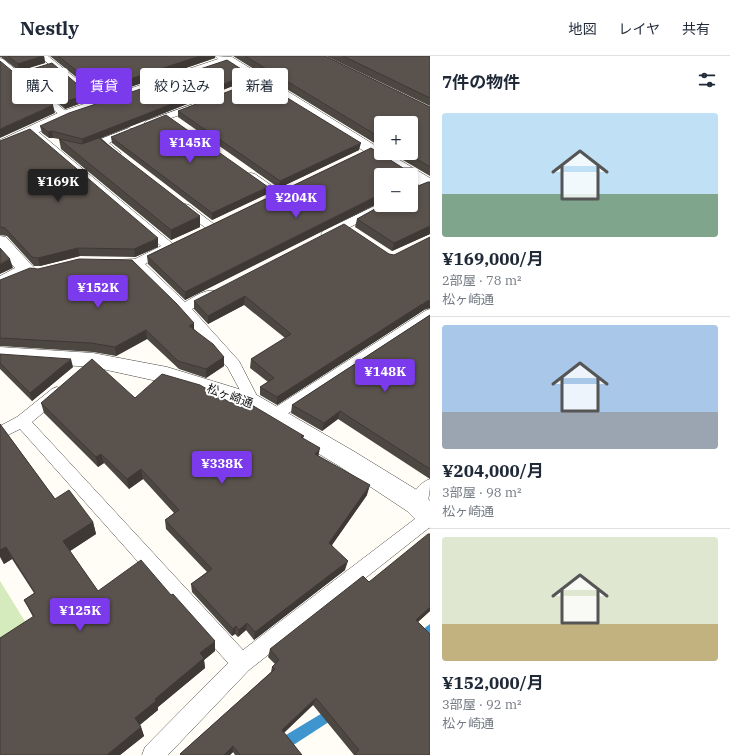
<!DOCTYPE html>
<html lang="ja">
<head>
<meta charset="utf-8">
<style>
	body { margin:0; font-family:"IBM Plex Serif","Noto Sans JP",serif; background:#f2f2f3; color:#1f2937; height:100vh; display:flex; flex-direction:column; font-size:15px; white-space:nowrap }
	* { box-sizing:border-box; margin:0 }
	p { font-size:13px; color:#747a83 }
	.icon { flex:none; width:22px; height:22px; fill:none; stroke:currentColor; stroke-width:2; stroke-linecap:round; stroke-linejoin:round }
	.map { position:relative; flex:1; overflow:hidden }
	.panel { display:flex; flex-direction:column; background:#fff; width:300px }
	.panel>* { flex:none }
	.banner { position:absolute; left:12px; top:12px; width:358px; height:36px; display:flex; gap:8px }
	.controls { position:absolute; left:374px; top:60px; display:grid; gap:8px }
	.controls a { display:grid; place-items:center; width:44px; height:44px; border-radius:4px; background:#fff; box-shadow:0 2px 6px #0003; font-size:20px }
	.price { position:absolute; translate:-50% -34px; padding:0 9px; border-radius:4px; background:#7c3aed; color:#fff; font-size:13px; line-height:26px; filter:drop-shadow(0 1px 2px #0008) }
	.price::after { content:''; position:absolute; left:50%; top:24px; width:12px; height:9px; margin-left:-6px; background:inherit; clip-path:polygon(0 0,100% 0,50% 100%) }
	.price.selected { background:#222; color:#fff }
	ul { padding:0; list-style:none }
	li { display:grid; align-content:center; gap:8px; height:212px; padding:0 12px }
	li+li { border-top:1px solid #e0e1e3 }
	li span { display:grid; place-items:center; height:124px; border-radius:4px; color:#555 }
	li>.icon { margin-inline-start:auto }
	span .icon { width:72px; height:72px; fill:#fffc; stroke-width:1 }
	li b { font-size:17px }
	h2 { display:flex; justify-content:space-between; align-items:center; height:48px; padding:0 12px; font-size:17px }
	.tag { padding:0 14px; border-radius:4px; background:#fff; box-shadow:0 2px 6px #0003; font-size:14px; line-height:36px }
	.tag.selected { background:#7c3aed; color:#fff }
	header { display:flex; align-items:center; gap:24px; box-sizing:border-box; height:56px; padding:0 20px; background:#fff; border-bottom:1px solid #e0e1e3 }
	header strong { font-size:19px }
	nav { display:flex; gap:22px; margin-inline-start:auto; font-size:14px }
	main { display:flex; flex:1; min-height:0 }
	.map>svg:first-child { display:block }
</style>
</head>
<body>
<header>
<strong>Nestly</strong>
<nav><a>地図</a><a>レイヤ</a><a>共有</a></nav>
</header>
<main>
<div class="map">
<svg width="430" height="699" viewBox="0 0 430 699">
	<rect width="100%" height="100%" fill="#fffdf5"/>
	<path fill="#d5ebbd" d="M0 525 44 596 0 641Z"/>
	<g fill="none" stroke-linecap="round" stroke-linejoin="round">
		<g fill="#3f96cf" fill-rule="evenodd">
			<path d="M430 568V581L418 590 414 588 412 584 414 580Z"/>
			<path d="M334 650 338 652 340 656 338 660 278 699H260L261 694Z"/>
		</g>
		<defs>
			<g id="lane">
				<path d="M39 0H48L103 44 105 46 103 48H97Z"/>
				<path d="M0 2 3 3 68 57 70 59 68 61H62L0 9Z"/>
				<path d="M196 47 199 48 201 50 199 52 152 69 149 70 144 67 146 65Z"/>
				<path d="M129 72 132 73 134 75 132 77 109 87 121 97 120 99H112L97 86 98 84Z"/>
				<path d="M33 73 36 74 173 188 175 191 173 194 145 208 185 246C194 241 206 232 216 235L217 238 216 241 192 253 239 305 256 338 252 348 247 350 242 348 240 344 242 338 228 312 179 255 134 211 111 210 109 207 111 204 135 203 161 190 30 78 28 76Z"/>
				<path d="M251 117 255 118 282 137 284 139 282 141H274L247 122 246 120 247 118Z"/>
				<path d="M381 147V149H391L389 151 331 181H323L321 178 323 175Z"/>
				<path d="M185 148 189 149 215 169 217 171 215 173H207L181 153 179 151 181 149Z"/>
				<path d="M430 253V264L278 364 273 366 268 364 265 360 268 356 425 255Z"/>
				<path d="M57 331 62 333 64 337 62 341 32 366 243 594 424 456 430 454V471L249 614 168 699H142L145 691 228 607 20 373 0 383V370L17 361 52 333Z"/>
				<path d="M430 423C430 436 430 459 410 452L408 447C412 438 420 426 430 423Z"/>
			</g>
			<g id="street">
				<path d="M215 0 232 1 381 93V97H388L430 122V134L424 132 411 124V119H402L227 9 70 62 0 94V84L60 56 218 3Z"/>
				<path d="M0 180 6 181 36 214 33 218 0 233V220L15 212 0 196Z"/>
				<path d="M0 291 93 297 167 311 255 338 355 396 425 439 430 445V472L421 469 407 455 339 410 239 350 166 327 93 311 0 305Z"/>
			</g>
		</defs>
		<use href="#lane" stroke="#444" stroke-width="1"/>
		<use href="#street" stroke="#444" stroke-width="1"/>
		<use href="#lane" fill="#fff" fill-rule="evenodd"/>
		<use href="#street" fill="#fff" fill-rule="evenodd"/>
	</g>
	<g fill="#4d4742">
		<path d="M0 0H44L45 7 19 15 1 1H0Z"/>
		<path d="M50 0H215V2L101 41Z"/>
		<path d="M233 0H325L430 51V120L391 97H411L381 67V91Z"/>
		<path d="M326 0H430V50Z"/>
		<path d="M26 15 89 38 90 44 65 53 27 22Z"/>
		<path d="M248 24 101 82 200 171 171 184 61 93 59 83 53 82H49L42 77 40 70Z"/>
		<path d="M178 55 359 94 279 132 178 61Z"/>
		<path d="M111 81 267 138 212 164 112 87Z"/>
		<path d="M0 85 158 191 135 201 80 200 40 210H34L7 180 0 179Z"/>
		<path d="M371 92 403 112H412V117L418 120 415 128 412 130 413 132 428 126H430V178L392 195 355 171 357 163 382 149H411V119H381V146L185 244 148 208 147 200Z"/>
		<path d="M389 198 394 199 424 254 277 349 260 339V331L268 326 250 312 251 303 285 282 244 249 208 268 194 253V245Z"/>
		<path d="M0 224 194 274 224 301V310L206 322 179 313 147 283 116 300 93 296 0 290Z"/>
		<path d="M430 259V423L338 363 322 375 291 357 292 349Z"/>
		<path d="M0 298 73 311 32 345 0 313Z"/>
		<path d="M135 342 231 347 304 380 303 382 318 400 367 439 332 489 345 514 254 584 246 574 238 581 235 578 232 580 192 536 191 528 207 516 166 473 165 464 174 457 143 423 129 433 104 407 98 411 44 357 41 347Z"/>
		<path d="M0 368 55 443 93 466 96 478 70 495 98 535 215 595 204 604 205 612 158 651V654L140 669 141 671 144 680 120 699H0L33 561 24 544 34 537 12 503 4 508 0 501Z"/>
		<path d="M430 478V555L418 566 430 699H354L313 649 284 677 302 699H235L233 696 230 699H180V698L271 616 272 611 275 608 268 601 270 593 369 526Z"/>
	</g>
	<g fill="#3f3936">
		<path d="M44 0 45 7 19 15 18 8Z"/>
		<path d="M200 0H215V2L101 41 100 33Z"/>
		<path d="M249 18 248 24 83 89 82 83Z"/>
		<path d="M89 38 90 44 65 53 64 46Z"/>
		<path d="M53 49 55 57 0 82V73Z"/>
		<path d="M52 75 53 82H49L48 76Z"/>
		<path d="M361 87 359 94 279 132 280 125Z"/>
		<path d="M418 120 415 128 411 131 412 124Z"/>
		<path d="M268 131 267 138 212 164V157Z"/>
		<path d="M381 138 380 146 185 244V236Z"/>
		<path d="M200 160V171L171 184V174Z"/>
		<path d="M430 170V178L392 195 394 187Z"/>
		<path d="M158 182V191L135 201 134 193Z"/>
		<path d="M78 192 80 200 40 210 38 202Z"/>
		<path d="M10 203 13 212 0 218V208Z"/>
		<path d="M245 240 244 249 208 268V260Z"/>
		<path d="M430 244V252L424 254 277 349V341L427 245Z"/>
		<path d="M194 267V275L189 270Z"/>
		<path d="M146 274 147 283 116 300 115 291Z"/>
		<path d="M224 301V310L206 322V313Z"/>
		<path d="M71 303 73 311 32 345 30 337Z"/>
		<path d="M340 355 338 363 322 375 324 367Z"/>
		<path d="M320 392 318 402 315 398Z"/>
		<path d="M101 398 104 407 98 411 96 401Z"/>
		<path d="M141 413 143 423 129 433 127 423Z"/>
		<path d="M370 429 367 439 327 496 329 487Z"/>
		<path d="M93 466 96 478 67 497 63 485Z"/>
		<path d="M6 491 12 503 4 508 0 500V494Z"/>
		<path d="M348 505 345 514 254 584 255 576Z"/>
		<path d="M430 551V555L411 572 416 564Z"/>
		<path d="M247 567 246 574 238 581 239 574Z"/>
		<path d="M236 570 235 578 232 580 233 573Z"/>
		<path d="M215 585V595L204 604 205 612 158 651V654L138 670 135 662 200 597Z"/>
		<path d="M316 642 313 649 280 680 282 674Z"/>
		<path d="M141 671 144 680 120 699H107Z"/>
		<path d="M233 690V696L230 699H224Z"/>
	</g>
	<g fill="#5a524d" stroke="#3f3936">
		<path d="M8 0H43L18 8Z"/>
		<path d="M58 0H200L100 33Z"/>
		<path d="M245 0H325L430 51V111L407 97H411V67H381V82Z"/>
		<path d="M343 0H430V42Z"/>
		<path d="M227 4 249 18 82 83 52 75 48 76 40 70 69 57Z"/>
		<path d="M0 5 53 49 0 73Z"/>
		<path d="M52 7 89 38 64 46 26 15Z"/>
		<path d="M258 24 361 87 280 125 178 55Z"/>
		<path d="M166 59 268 131 212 157 111 81Z"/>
		<path d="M30 73 158 182 134 193 78 192 38 202 32 201 5 172 0 171V85Z"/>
		<path d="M99 82 200 160 171 174 59 83 82 88Z"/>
		<path d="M371 92 403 112H412V117L418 120 412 124 413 132 428 126H430V170L394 187 357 163 382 149H411V119H381V138L185 236 147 200Z"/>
		<path d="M344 168 389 198 394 199 430 181V244L427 245 277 341 260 331 274 322 251 303 291 278 245 240 208 260 194 245Z"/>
		<path d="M0 192 10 203 0 208Z"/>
		<path d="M79 203 132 204 177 248 194 267 189 270 213 288 224 301 206 313 178 305 146 274 115 291 91 287 0 282V224L30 212 38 213Z"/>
		<path d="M430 259V413L340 355 324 367 292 349Z"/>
		<path d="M0 298 71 303 30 337 0 307Z"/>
		<path d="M92 303 135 342 162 318 200 329 231 347 240 342 304 380 301 381 320 392 315 398 370 429 329 487 348 505 255 576 247 567 239 574 236 570 233 573 191 528 212 513 165 464 179 454 141 413 127 423 101 398 96 401 41 347Z"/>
		<path d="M0 368 55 443 69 434 93 466 63 485 98 535 141 504 171 539 173 538 215 585 200 597 204 602 155 643 156 645 135 662 141 671 107 699H0V582L34 560 24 544 35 537 6 491 0 494Z"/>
		<path d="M428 478H430V551L416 564 430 578V699H354L359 694 316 642 282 674 302 699H240L233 690 224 699H181L180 698 275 613 272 611 279 604 270 593 363 520 369 526Z"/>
	</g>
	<g text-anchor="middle" stroke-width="4" stroke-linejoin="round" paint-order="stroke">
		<g font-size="12" fill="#111" stroke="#fff">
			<text transform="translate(230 340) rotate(20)" y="4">松ヶ崎通</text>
		</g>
	</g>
</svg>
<div class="controls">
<a>+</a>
<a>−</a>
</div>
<b class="price" style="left:190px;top:108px">¥145K</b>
<b class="price selected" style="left:58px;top:147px">¥169K</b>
<b class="price" style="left:296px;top:163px">¥204K</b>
<b class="price" style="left:98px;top:253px">¥152K</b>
<b class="price" style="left:385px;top:337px">¥148K</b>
<b class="price" style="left:222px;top:429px">¥338K</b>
<b class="price" style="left:80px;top:576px">¥125K</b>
<div class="banner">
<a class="tag">購入</a>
<a class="tag selected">賃貸</a>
<a class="tag">絞り込み</a>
<a class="tag">新着</a>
</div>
</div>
<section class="panel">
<h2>7件の物件<svg class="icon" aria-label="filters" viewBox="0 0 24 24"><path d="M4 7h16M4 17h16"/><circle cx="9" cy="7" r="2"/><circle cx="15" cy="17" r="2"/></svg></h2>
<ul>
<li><span style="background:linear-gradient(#bfe0f5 65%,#7fa58c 0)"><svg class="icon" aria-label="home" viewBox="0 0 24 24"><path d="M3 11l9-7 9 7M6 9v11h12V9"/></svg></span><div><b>¥169,000/月</b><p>2部屋 · 78 m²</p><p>松ヶ崎通</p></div></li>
<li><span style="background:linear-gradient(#a9c7e8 70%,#9aa5b1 0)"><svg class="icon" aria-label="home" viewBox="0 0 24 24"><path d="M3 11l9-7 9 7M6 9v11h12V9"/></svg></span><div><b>¥204,000/月</b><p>3部屋 · 98 m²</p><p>松ヶ崎通</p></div></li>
<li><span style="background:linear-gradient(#dfe7d0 70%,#c2b280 0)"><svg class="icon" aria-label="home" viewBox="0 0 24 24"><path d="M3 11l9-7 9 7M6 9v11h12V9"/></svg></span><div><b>¥152,000/月</b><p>3部屋 · 92 m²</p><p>松ヶ崎通</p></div></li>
</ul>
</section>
</main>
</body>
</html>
